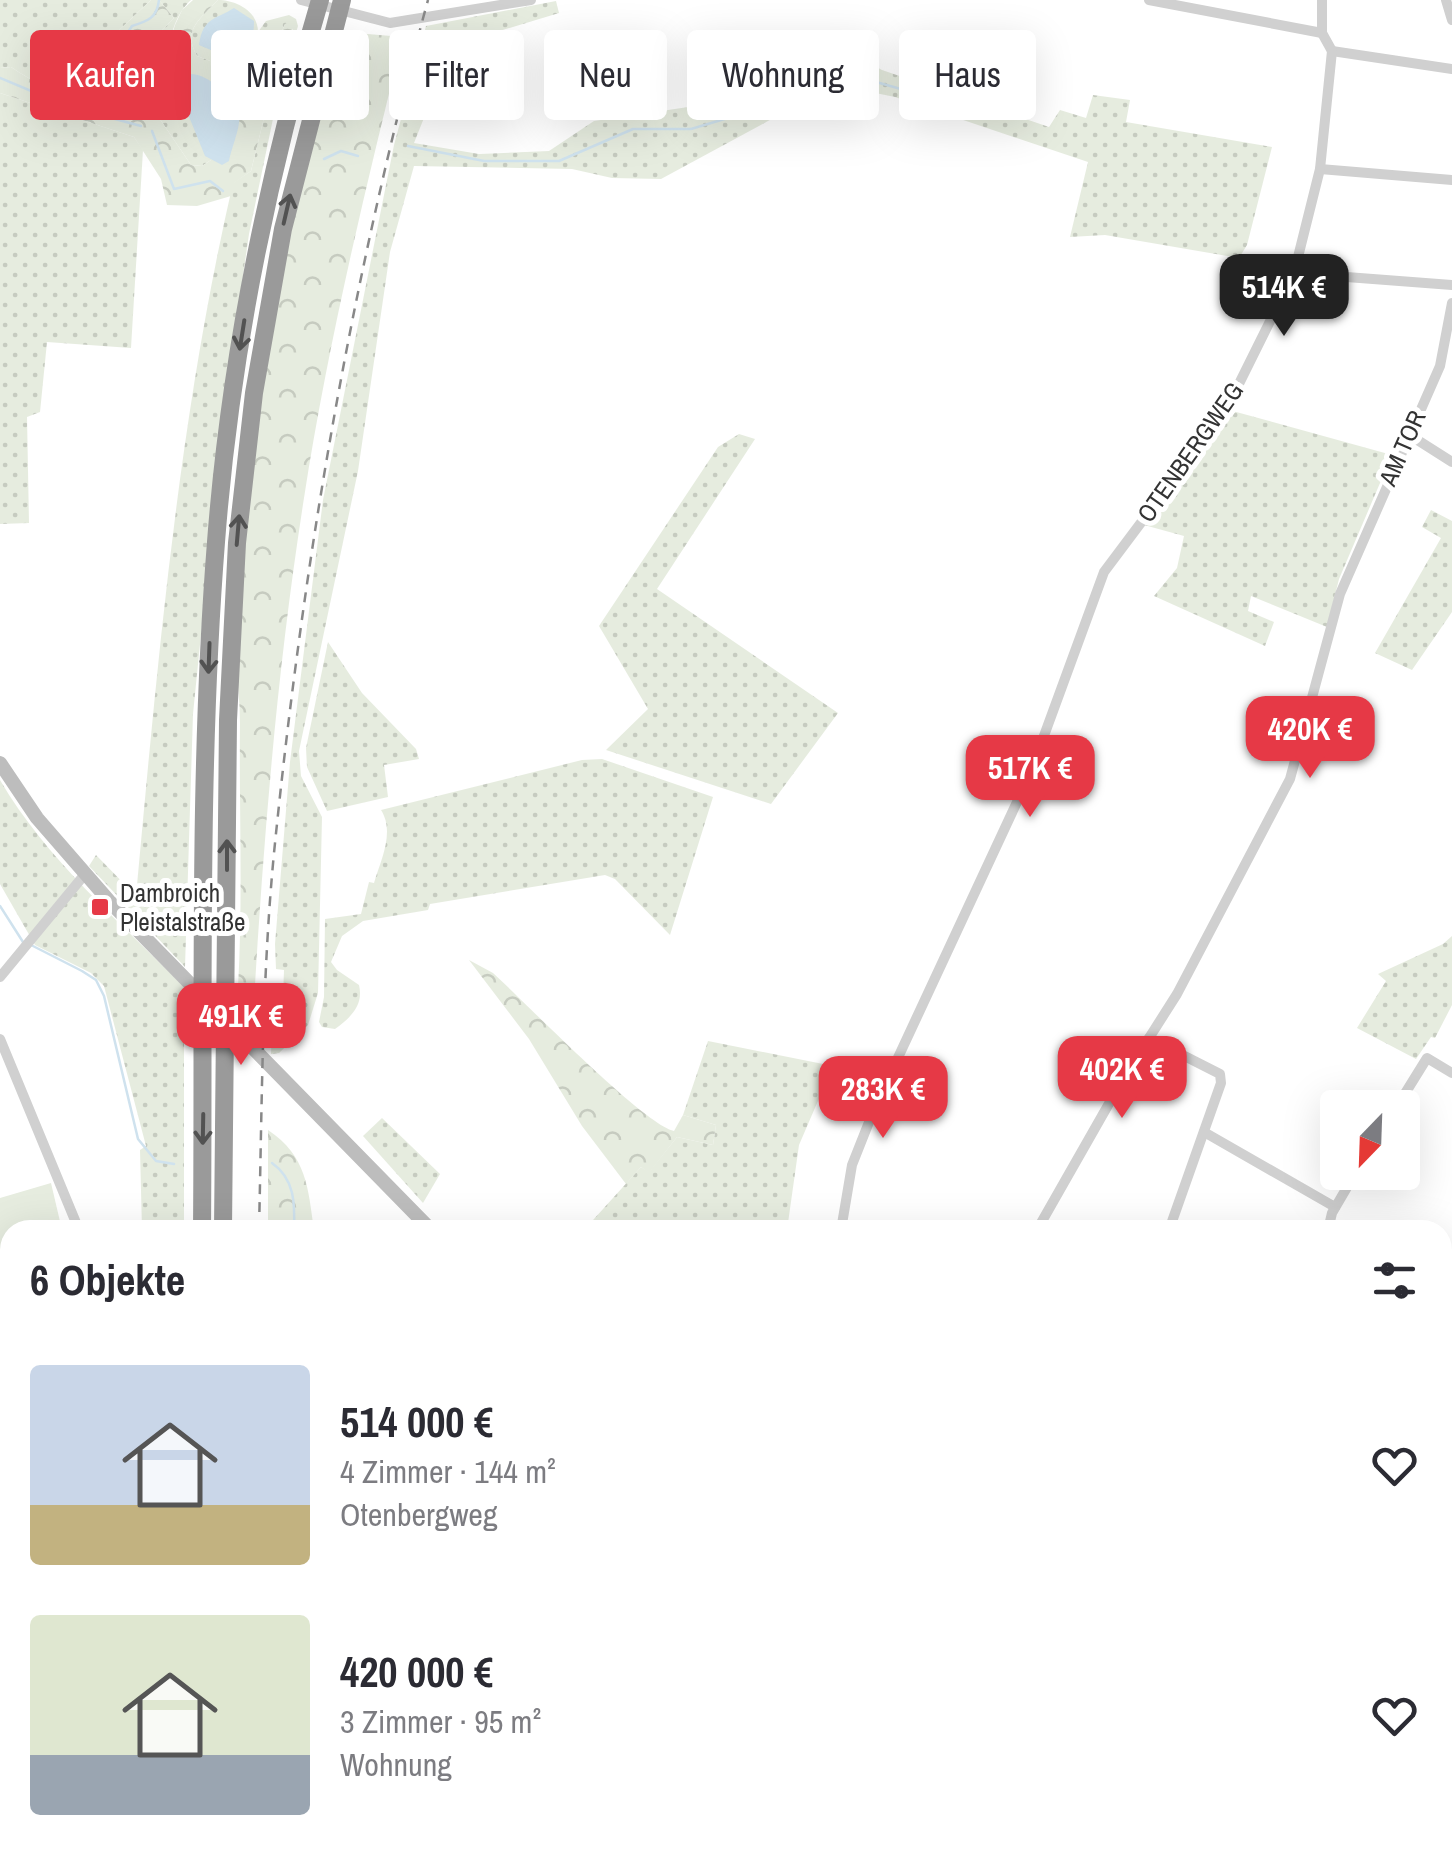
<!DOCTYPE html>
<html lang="de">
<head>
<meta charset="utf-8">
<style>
	body { margin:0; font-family:"Archivo Narrow",sans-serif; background:#f7f7f7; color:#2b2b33; height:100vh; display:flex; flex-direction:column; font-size:38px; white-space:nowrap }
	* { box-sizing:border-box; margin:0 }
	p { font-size:32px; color:#7c7c81 }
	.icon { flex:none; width:55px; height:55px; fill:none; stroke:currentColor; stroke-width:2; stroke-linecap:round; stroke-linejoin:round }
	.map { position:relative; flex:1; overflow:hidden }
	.sheet { position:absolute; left:0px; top:1220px; width:1452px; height:640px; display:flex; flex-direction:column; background:#fff; border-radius:30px 30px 0 0; box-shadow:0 10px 40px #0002 }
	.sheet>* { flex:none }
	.banner { position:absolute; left:30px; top:30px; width:1392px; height:90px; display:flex; gap:20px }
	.needle { width:65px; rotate:203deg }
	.tools { position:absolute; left:1320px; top:1090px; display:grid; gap:20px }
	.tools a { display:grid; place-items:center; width:100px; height:100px; border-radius:10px; background:#fff; box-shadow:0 10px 40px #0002; font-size:50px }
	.price { position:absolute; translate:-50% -85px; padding:0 22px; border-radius:20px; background:#e63946; color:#fff; font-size:32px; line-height:65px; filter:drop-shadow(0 2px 5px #0008) }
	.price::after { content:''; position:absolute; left:50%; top:60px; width:30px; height:22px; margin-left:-15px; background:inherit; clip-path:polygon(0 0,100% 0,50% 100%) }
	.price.on { background:#222; color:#fff }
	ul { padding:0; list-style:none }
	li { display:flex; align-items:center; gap:30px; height:250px; padding:0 30px }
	li span { display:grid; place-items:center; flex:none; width:280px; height:200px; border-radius:10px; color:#555 }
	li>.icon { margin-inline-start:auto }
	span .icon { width:120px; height:120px; fill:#fffc; stroke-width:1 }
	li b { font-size:42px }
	h2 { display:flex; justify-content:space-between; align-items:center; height:120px; padding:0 30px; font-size:42px }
	.tag { padding:0 35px; border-radius:10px; background:#fff; box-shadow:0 10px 40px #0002; font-size:35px; line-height:90px }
	.tag.on { background:#e63946; color:#fff }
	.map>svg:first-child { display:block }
</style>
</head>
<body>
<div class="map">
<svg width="1452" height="1860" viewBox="0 0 1452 1860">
	<defs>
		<pattern id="grass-dots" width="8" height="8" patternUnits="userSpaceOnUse" patternTransform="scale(2.5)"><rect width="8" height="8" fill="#e6ecdf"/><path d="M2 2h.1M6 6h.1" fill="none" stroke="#c6cbc0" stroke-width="1.8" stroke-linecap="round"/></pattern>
		<pattern id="forest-crowns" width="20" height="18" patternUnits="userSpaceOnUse" patternTransform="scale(2.5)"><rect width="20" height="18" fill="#e6ecdf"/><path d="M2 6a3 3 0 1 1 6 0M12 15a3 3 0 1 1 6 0" fill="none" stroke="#c6cbc0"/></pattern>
	</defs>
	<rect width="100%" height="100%" fill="#fff"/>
	<g fill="url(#grass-dots)">
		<path d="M0 0H151L114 35 98 97C70 102 33 82 11 67L0 68Z"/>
		<path d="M159 0H191C175 15 172 33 166 54L186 71 183 78C203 76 216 82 229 96L211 160 202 166 191 165 128 72 143 50 174 18Z"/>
		<path d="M218 0C236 0 258 11 258 32L266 21 289 15 296 19 298 26 279 90 249 234 223 415 193 714 185 967 89 866 96 855 136 896C158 657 179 417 233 183L251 171 272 85 293 29 285 24 271 56 257 71 240 72 197 56C182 30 200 19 218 0Z"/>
		<path d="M556 1 559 13 453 45 414 143 479 154 549 151 594 121 695 106 754 92 815 60 860 58 882 70 1049 127 1060 110 1086 118 1093 95 1130 100 1126 122 1272 147 1247 245 1239 258 1105 235 1070 237 1088 162 895 97 851 88 803 102 661 179 612 178 572 169 414 166 390 252 358 471 299 751 301 776 322 817 318 993 308 1025 279 1053 271 1054 272 1027 282 1026 284 970 276 969 275 944 290 762 323 500 394 145 426 26Z"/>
		<path d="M0 93 134 137 143 150 131 348 47 342 40 412 27 417 29 523 0 524Z"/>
		<path d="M1229 410 1392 455 1339 579 1327 627 1251 596 1248 611 1274 622 1265 646 1154 596 1177 568 1184 536 1144 525Z"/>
		<path d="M739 434 755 439 657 589 838 713 771 804 606 750 648 709 599 626 718 447Z"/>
		<path d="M1431 510 1452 521V612L1412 670 1375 653 1441 538 1422 527Z"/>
		<path d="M328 642 362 693 416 749 419 759 384 765 388 797 327 811 307 767 306 748Z"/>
		<path d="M602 759 713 797 670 935 615 879 605 875 430 904 428 910 363 921 342 936 331 962 337 970 359 985C364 1006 350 1018 335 1029L322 1027 319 1022 324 997 325 919 361 914 369 882 374 883C381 860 395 832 381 810L582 760Z"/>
		<path d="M0 780C46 859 120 922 184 987V1230H142L140 1150 146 1146 104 986 91 973 35 945 0 884Z"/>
		<path d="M1452 936V1005L1435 1038 1431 1037 1416 1059 1357 1028 1386 981 1378 974 1443 944Z"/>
		<path d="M708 1041 833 1066 799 1145 787 1230H584L641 1167 649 1172 677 1137 713 1145 716 1125 683 1115Z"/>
		<path d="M382 1118 440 1174 423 1203 363 1136Z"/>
		<path d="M10 1256V1368H0V1258Z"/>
		<path d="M0 1385 10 1386V1575H0Z"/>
		<path d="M0 1600H10V1850H163V1860H0Z"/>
		<path d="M352 1850H506L507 1860H352Z"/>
		<path d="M593 1850H767L758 1860H592Z"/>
	</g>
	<g fill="url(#forest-crowns)">
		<path d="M151 0H159L174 18 143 50 128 72 191 165 202 166 211 160 229 96C215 82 203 75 183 79L186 71 166 54 175 25 182 10 193 0H218C200 19 182 30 197 56L240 72 257 71 271 56 285 24 290 21 293 28 272 85 251 171 234 183 231 196 197 206 167 205 161 179 134 137 0 93V68L11 67C33 82 70 102 97 97L93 73 114 35Z"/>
		<path d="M356 33 403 37C365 190 328 343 304 498 276 676 262 856 252 1036L245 1029V1008L238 988C243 900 239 811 240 723 240 698 236 673 237 647 244 442 277 232 346 39Z"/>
		<path d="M469 960 493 973C525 1002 643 1124 674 1131L683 1115 716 1125 713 1145 677 1137 649 1173 641 1167 626 1184 582 1126 529 1039Z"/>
		<path d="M268 1130C307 1156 308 1188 314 1230H268Z"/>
		<path d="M1452 1702V1832L1443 1839V1713Z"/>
	</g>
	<path fill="#e6ecdf" d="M51 1183 62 1230H10V1252L0 1255V1198Z"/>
	<g fill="#cfe2ee">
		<path d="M234 8 254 21C254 39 249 51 234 60L199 45C203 17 215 20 234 8Z"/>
		<path d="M189 74C202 74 209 80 219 87 252 109 237 128 229 161L222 165 205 156 179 92Z"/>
	</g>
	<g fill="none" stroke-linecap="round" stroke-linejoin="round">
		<g stroke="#cfe2ee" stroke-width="2.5">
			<path d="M0 78 67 106 141 126"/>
			<path d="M96 113 103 70 132 26C148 21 157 18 159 0"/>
			<path d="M152 131 174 189 210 181 223 191"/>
			<path d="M408 146 484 161H559L633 129H691L862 78 1003 118"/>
			<path d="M324 159 341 151 358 156"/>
			<path d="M0 906 23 942"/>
			<path d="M31 945 82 971 96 980 104 996 138 1139 156 1161 174 1164"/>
			<path d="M272 1163C295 1179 295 1204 294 1230"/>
			<path d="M0 1374 10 1375"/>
			<path d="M1442 1411 1452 1404"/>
			<path d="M0 1587 10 1586"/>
			<path d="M1442 1837 1452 1828"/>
			<path d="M1371 1850 1380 1860"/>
			<path d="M556 1860 557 1850"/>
			<path d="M1161 1860 1165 1850"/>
			<path d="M1418 1860 1429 1850"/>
		</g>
		<g stroke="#d0d0d0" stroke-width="10">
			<path d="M301 0 390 23 531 0"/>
			<path d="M1149 0 1322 33"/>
			<path d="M1322 0V33L1332 51"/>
			<path d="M1446 0 1452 20"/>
			<path d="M1332 51 1452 69"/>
			<path d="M1320 169 1452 180"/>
			<path d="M1294 273 1452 285"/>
			<path d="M1408 434 1452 462"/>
			<path d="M0 977 85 874"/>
			<path d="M1149 1038 1220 1074 1221 1083 1169 1230"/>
			<path d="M0 1039 79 1230"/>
			<path d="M1396 1108 1427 1058 1452 1073"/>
			<path d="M1204 1132 1335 1207"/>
			<path d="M841 1230 852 1165 875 1107 1030 774 1104 572 1227 408 1294 273 1320 169 1332 51"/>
			<path d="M1037 1230 1123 1079 1177 994 1290 779 1340 594 1440 366 1452 303"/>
			<path d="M1328 1230 1332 1213 1356 1172"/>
			<path d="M1442 1515H1452"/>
			<path d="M1442 1628 1452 1620"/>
			<path d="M837 1850 840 1860"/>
			<path d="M763 1860 773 1850"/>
			<path d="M992 1860 999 1850"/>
		</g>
		<g stroke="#bdbdbd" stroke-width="14">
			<path d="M0 763 37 818 110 902 431 1230"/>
			<path d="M1442 1556 1452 1549"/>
			<path d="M1307 1850 1308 1860"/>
		</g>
		<g stroke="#9a9a9a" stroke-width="18">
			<path d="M202 1230C204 1001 198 770 216 542 230 358 267 177 320 0"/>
			<path d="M223 1230 228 720 237 543 254 393 283 229 342 0"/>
			<path d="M194 1860V1850"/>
			<path d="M216 1860V1850"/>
		</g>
		<g stroke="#888" stroke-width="2.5" stroke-dasharray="10 8" stroke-linecap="butt">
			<path d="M259 1230C262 1105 262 978 274 853 303 564 351 280 428 0"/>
			<path d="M253 1860V1850"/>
		</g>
	</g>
	<defs><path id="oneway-shaft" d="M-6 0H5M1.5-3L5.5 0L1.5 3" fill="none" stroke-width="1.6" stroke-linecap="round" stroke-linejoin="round" transform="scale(2.5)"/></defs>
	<g stroke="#525252">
		<use href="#oneway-shaft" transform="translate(287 209) rotate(-77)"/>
		<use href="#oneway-shaft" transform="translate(242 335) rotate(99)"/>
		<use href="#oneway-shaft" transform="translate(238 530) rotate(-85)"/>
		<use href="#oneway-shaft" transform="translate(209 658) rotate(92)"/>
		<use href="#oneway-shaft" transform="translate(227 855) rotate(-90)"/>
		<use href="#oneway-shaft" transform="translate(203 1129) rotate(91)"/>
	</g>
	<rect fill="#e63946" stroke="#fff" stroke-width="4" x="90" y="897" width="20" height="20" rx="5"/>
	<g text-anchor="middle" stroke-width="10" stroke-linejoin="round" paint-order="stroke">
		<g font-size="25" fill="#333" stroke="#fff">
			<text transform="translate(1402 448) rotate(-66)" y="9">AM TOR</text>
			<text transform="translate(1190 452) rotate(-55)" y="9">OTENBERGWEG</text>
		</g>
		<g font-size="25" fill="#333" stroke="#fff" text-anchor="start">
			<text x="120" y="902">Dambroich<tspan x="120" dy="29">Pleistalstraße</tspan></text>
		</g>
	</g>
</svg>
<div class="tools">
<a><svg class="needle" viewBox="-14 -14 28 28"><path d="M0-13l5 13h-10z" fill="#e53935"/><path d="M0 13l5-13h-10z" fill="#7c7c81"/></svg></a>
</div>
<b class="price on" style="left:1284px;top:339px">514K €</b>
<b class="price" style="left:1310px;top:781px">420K €</b>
<b class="price" style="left:1030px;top:820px">517K €</b>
<b class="price" style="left:241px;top:1068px">491K €</b>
<b class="price" style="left:1122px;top:1121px">402K €</b>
<b class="price" style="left:883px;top:1141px">283K €</b>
<div class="banner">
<a class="tag on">Kaufen</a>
<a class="tag">Mieten</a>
<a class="tag">Filter</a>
<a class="tag">Neu</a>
<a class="tag">Wohnung</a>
<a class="tag">Haus</a>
</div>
<section class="sheet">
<h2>6 Objekte<svg class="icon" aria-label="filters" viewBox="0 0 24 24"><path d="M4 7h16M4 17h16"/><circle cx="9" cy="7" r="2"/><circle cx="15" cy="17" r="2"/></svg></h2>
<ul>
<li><span style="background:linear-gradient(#c9d6e8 70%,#c2b280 0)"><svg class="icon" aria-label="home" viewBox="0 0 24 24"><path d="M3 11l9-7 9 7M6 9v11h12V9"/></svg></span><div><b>514 000 €</b><p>4 Zimmer · 144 m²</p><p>Otenbergweg</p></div><svg class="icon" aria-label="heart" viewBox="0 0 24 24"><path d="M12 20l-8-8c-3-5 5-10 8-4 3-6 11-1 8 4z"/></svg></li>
<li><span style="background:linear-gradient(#dfe7d0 70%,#9aa5b1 0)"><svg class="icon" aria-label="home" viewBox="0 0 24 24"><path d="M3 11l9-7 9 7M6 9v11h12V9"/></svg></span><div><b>420 000 €</b><p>3 Zimmer · 95 m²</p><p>Wohnung</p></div><svg class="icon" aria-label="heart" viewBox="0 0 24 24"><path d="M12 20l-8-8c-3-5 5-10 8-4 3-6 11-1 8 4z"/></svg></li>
</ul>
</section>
</div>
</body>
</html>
